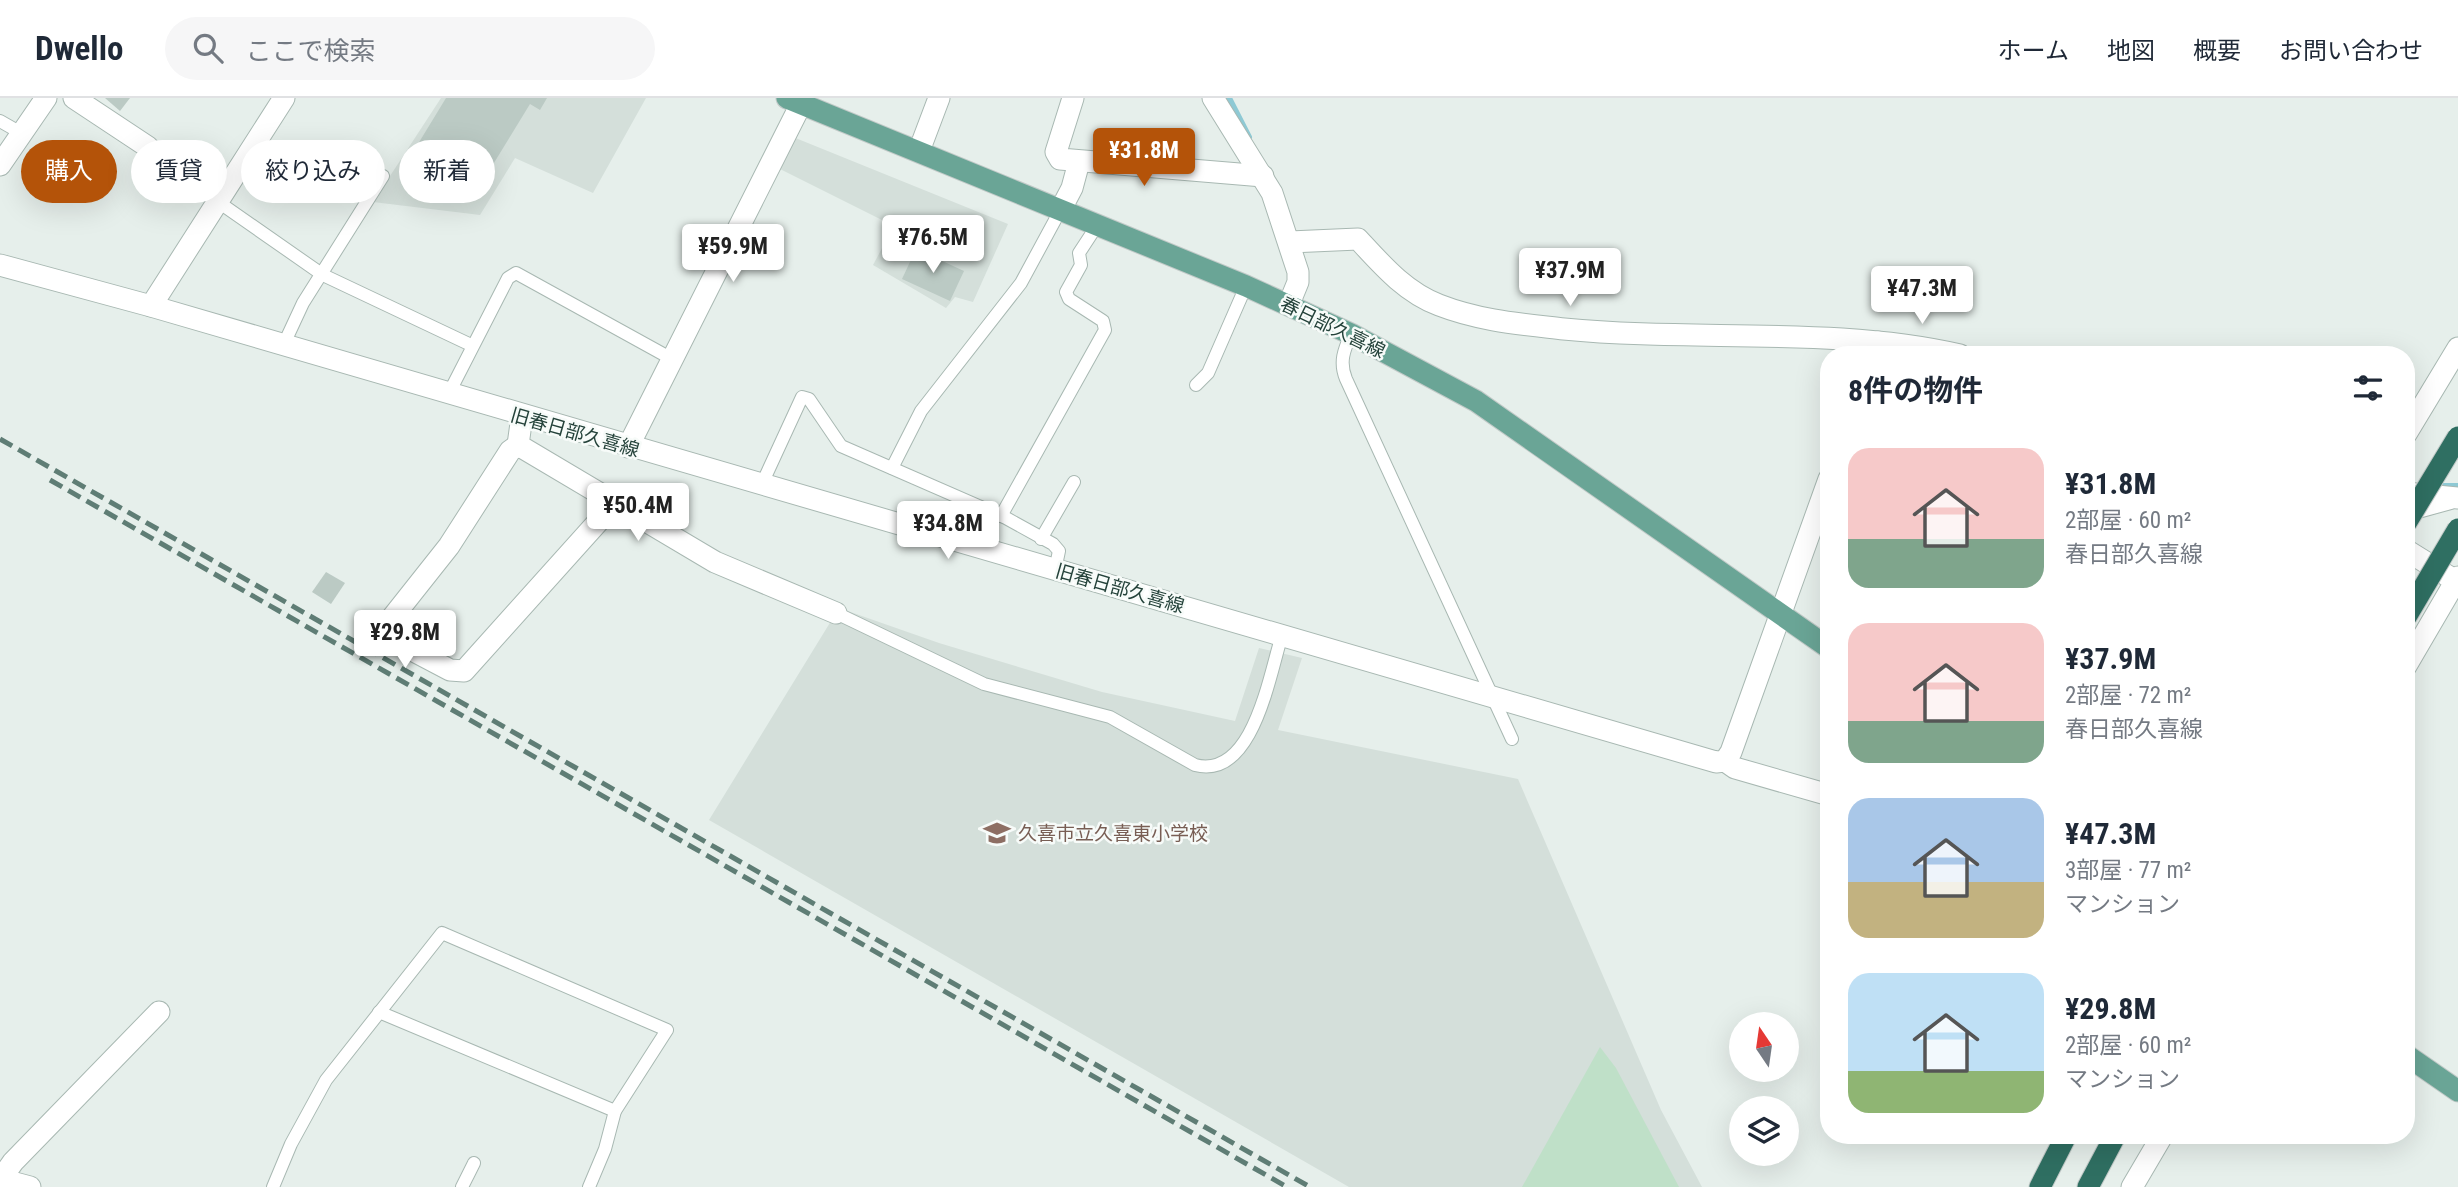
<!DOCTYPE html>
<html lang="ja">
<head>
<meta charset="utf-8">
<style>
	body { margin:0; font-family:"Roboto Condensed","Noto Sans JP",sans-serif; background:#f6f6f7; color:#1f2937; height:100vh; display:flex; flex-direction:column; font-size:26px; white-space:nowrap }
	* { box-sizing:border-box; margin:0 }
	p { font-size:23px; color:#747a83 }
	.icon { flex:none; width:38px; height:38px; fill:none; stroke:currentColor; stroke-width:2; stroke-linecap:round; stroke-linejoin:round }
	.map { position:relative; flex:1; overflow:hidden }
	.side { position:absolute; left:1820px; top:248px; width:595px; height:798px; display:flex; flex-direction:column; background:#fff; border-radius:28px; box-shadow:0 7px 28px #0002 }
	.side>* { flex:none }
	.hud { position:absolute; left:21px; top:42px; width:665px; height:63px; display:flex; gap:14px }
	.needle { width:46px; rotate:347deg }
	.tools { position:absolute; left:1729px; top:914px; display:grid; gap:14px }
	.tools a { display:grid; place-items:center; width:70px; height:70px; border-radius:50%; background:#fff; box-shadow:0 7px 28px #0002; font-size:35px }
	.price { position:absolute; translate:-50% -60px; padding:0 16px; border-radius:7px; background:#fff; color:#222; font-size:23px; line-height:46px; filter:drop-shadow(0 2px 4px #0008) }
	.price::after { content:''; position:absolute; left:50%; top:42px; width:21px; height:16px; margin-left:-10px; background:inherit; clip-path:polygon(0 0,100% 0,50% 100%) }
	.price.selected { background:#b45309; color:#fff }
	ul { padding:0; list-style:none }
	li { display:flex; align-items:center; gap:21px; height:175px; padding:0 28px }
	li span { display:grid; place-items:center; flex:none; width:196px; height:140px; border-radius:21px; color:#555 }
	li>.icon { margin-inline-start:auto }
	span .icon { width:84px; height:84px; fill:#fffc; stroke-width:1 }
	li b { font-size:30px }
	h2 { display:flex; justify-content:space-between; align-items:center; height:84px; padding:0 28px; font-size:30px }
	.tag { padding:0 24px; border-radius:32px; background:#fff; box-shadow:0 7px 28px #0002; font-size:24px; line-height:63px }
	.tag.selected { background:#b45309; color:#fff }
	header { display:flex; align-items:center; gap:42px; box-sizing:border-box; height:98px; padding:0 35px; background:#fff; border-bottom:2px solid #e0e1e3 }
	header strong { font-size:33px }
	nav { display:flex; gap:38px; margin-inline-start:auto; font-size:24px }
	.search { width:490px; height:63px; background:#f6f6f7; display:flex; align-items:center; gap:18px; box-sizing:border-box; padding:0 24px; border-radius:38px; color:#747a83; font-size:26px }
	.map>svg:first-child { display:block }
</style>
</head>
<body>
<header>
<strong>Dwello</strong>
<div class="search"><svg class="icon" aria-label="search" viewBox="0 0 24 24"><circle cx="10" cy="10" r="6"/><path d="M15 15l6 6"/></svg>ここで検索</div>
<nav><a>ホーム</a><a>地図</a><a>概要</a><a>お問い合わせ</a></nav>
</header>
<div class="map">
<svg width="2458" height="1089" viewBox="0 0 2458 1089">
	<rect width="100%" height="100%" fill="#e6efeb"/>
	<g fill="#d4dfda">
		<path d="M441 0H646L593 95 515 60 480 117 373 104Z"/>
		<path d="M793 39 1008 126 973 204 955 199 946 210 873 167 894 128 778 70Z"/>
		<path d="M839 510 939 545 1102 594 1235 623 1259 550 1302 560 1278 632 1518 681 1661 1012 1702 1089H1349L709 722Z"/>
	</g>
	<path fill="#bfe0c8" d="M1600 949 1616 970 1679 1089H1522Z"/>
	<g fill="none" stroke-linecap="round" stroke-linejoin="round">
		<g stroke="#8ec9d4" stroke-width="6">
			<path d="M1229 0 1249 39"/>
			<path d="M1961 252 1988 257"/>
			<path d="M2436 388H2458"/>
		</g>
	</g>
	<g fill="#bbcac4">
		<path d="M105 0H130L120 13Z"/>
		<path d="M446 0H547L540 12 530 6 470 104 407 64Z"/>
		<path d="M916 151 964 173 950 203 902 181Z"/>
		<path d="M326 474 345 485 331 506 312 494Z"/>
	</g>
	<g fill="none" stroke-linecap="round" stroke-linejoin="round">
		<defs>
			<g id="service">
				<path d="M0 23 21 35"/>
				<path d="M148 49 174 73 323 177 471 247"/>
				<path d="M1351 236C1344 252 1339 264 1346 281L1512 641"/>
				<path d="M283 248 303 205 383 78"/>
				<path d="M1196 287 1208 275 1246 188"/>
				<path d="M448 297 508 180 516 175 672 261"/>
				<path d="M892 370 921 313 1021 185 1061 111"/>
				<path d="M761 388 802 299 809 301 841 348 1006 420 1053 446 1059 453 1055 472"/>
				<path d="M2411 416 2451 405"/>
				<path d="M1001 418 1105 232 1103 223 1069 201 1066 194 1081 167 1079 155 1098 126"/>
				<path d="M1041 441 1074 384"/>
				<path d="M836 515 984 586 1110 619 1195 667C1253 682 1269 578 1282 537"/>
				<path d="M379 914 615 1013"/>
				<path d="M273 1089 291 1046 326 982 442 835 667 932 615 1013 605 1051 589 1089"/>
				<path d="M462 1089 474 1065"/>
			</g>
			<g id="minor">
				<path d="M74 0 148 49"/>
				<path d="M1073 0 1056 54 1060 61 1263 78"/>
				<path d="M1213 0 1272 95 1298 174V184L1289 206"/>
				<path d="M919 53 939 0"/>
				<path d="M0 67 46 0"/>
				<path d="M1061 111 1072 90 1079 64"/>
				<path d="M1290 144 1358 141C1382 167 1405 194 1439 207 1480 223 1521 226 1564 231 1693 244 1835 228 1960 257"/>
				<path d="M522 318 518 347 715 464 836 515"/>
				<path d="M518 347 510 353 449 448 388 525 386 535 393 542 450 572 464 573 614 406"/>
				<path d="M628 349 801 6"/>
				<path d="M2406 395 2458 400"/>
				<path d="M2406 452 2451 480"/>
				<path d="M2406 568 2458 479"/>
				<path d="M1725 663 1735 670 1829 697"/>
				<path d="M0 1081 30 1089"/>
				<path d="M1 1081 13 1064 159 914"/>
				<path d="M2132 1089 2162 1038"/>
			</g>
			<g id="tertiary">
				<path d="M0 167 151 208 1716 664 1725 663 1731 654 1829 381"/>
				<path d="M151 208 284 0"/>
				<path d="M1873 257 1878 244"/>
				<path d="M2406 336 2458 250"/>
			</g>
			<g id="primary">
				<path d="M787 0 1246 188 1351 236 1476 303 1829 550"/>
				<path d="M2406 957 2458 993"/>
			</g>
			<g id="motorway">
				<path d="M2040 1089 2066 1038"/>
				<path d="M2088 1089 2115 1038"/>
			</g>
		</defs>
		<use href="#service" stroke="#a8b8b2" stroke-width="14"/>
		<use href="#minor" stroke="#a8b8b2" stroke-width="23"/>
		<use href="#tertiary" stroke="#a8b8b2" stroke-width="23"/>
		<use href="#primary" stroke="#c2cac8" stroke-width="23"/>
		<use href="#motorway" stroke="#c2cac8" stroke-width="23"/>
		<use href="#service" stroke="#fff" stroke-width="12"/>
		<use href="#minor" stroke="#fff" stroke-width="21"/>
		<use href="#tertiary" stroke="#fff" stroke-width="21"/>
		<use href="#primary" stroke="#6aa596" stroke-width="21"/>
		<use href="#motorway" stroke="#2f6f62" stroke-width="21"/>
		<g stroke="#5f7d75" stroke-width="5" stroke-dasharray="14 7" stroke-linecap="butt">
			<path d="M0 341 1310 1089"/>
			<path d="M50 382 1287 1089"/>
		</g>
		<defs>
			<g id="motorway-bridge">
				<path d="M2406 425 2458 339"/>
				<path d="M2406 519 2458 431"/>
			</g>
		</defs>
		<use href="#motorway-bridge" stroke="#c2cac8" stroke-width="23" stroke-linecap="butt"/>
		<use href="#motorway-bridge" stroke="#2f6f62" stroke-width="21"/>
	</g>
	<defs>
		<symbol id="school-bare" viewBox="-9 -9 18 18"><path d="M0-5L7-2L0 1L-7-2ZM-4 1L0 2.5L4 1V4Q0 6-4 4Z" fill="#8d6e63" stroke="#f7fbf9" stroke-width="2.5" paint-order="stroke"/></symbol>
	</defs>
	<g fill-rule="evenodd">
		<use href="#school-bare" x="978" y="716" width="38" height="38"/>
	</g>
	<g text-anchor="middle" stroke-width="5" stroke-linejoin="round" paint-order="stroke">
		<g font-size="19" fill="#24423a" stroke="#f7fbf9">
			<text transform="translate(1333 229) rotate(26)" y="7">春日部久喜線</text>
			<text transform="translate(575 334) rotate(16)" y="7">旧春日部久喜線</text>
			<text transform="translate(1120 490) rotate(16)" y="7">旧春日部久喜線</text>
		</g>
		<g font-size="19" fill="#785e54" stroke="#f7fbf9" text-anchor="start">
			<text x="1018" y="742">久喜市立久喜東小学校</text>
		</g>
	</g>
</svg>
<div class="tools">
<a><svg class="needle" viewBox="-14 -14 28 28"><path d="M0-13l5 13h-10z" fill="#e53935"/><path d="M0 13l5-13h-10z" fill="#747a83"/></svg></a>
<a><svg class="icon" aria-label="layers" viewBox="0 0 24 24"><path d="M12 4l9 5-9 5-9-5zM3 14l9 5 9-5"/></svg></a>
</div>
<b class="price selected" style="left:1144px;top:90px">¥31.8M</b>
<b class="price" style="left:933px;top:177px">¥76.5M</b>
<b class="price" style="left:733px;top:186px">¥59.9M</b>
<b class="price" style="left:1570px;top:210px">¥37.9M</b>
<b class="price" style="left:1922px;top:228px">¥47.3M</b>
<b class="price" style="left:638px;top:445px">¥50.4M</b>
<b class="price" style="left:948px;top:463px">¥34.8M</b>
<b class="price" style="left:405px;top:572px">¥29.8M</b>
<div class="hud">
<a class="tag selected">購入</a>
<a class="tag">賃貸</a>
<a class="tag">絞り込み</a>
<a class="tag">新着</a>
</div>
<section class="side">
<h2>8件の物件<svg class="icon" aria-label="filters" viewBox="0 0 24 24"><path d="M4 7h16M4 17h16"/><circle cx="9" cy="7" r="2"/><circle cx="15" cy="17" r="2"/></svg></h2>
<ul>
<li><span style="background:linear-gradient(#f6c9c9 65%,#7fa58c 0)"><svg class="icon" aria-label="home" viewBox="0 0 24 24"><path d="M3 11l9-7 9 7M6 9v11h12V9"/></svg></span><div><b>¥31.8M</b><p>2部屋 · 60 m²</p><p>春日部久喜線</p></div></li>
<li><span style="background:linear-gradient(#f6c9c9 70%,#7fa58c 0)"><svg class="icon" aria-label="home" viewBox="0 0 24 24"><path d="M3 11l9-7 9 7M6 9v11h12V9"/></svg></span><div><b>¥37.9M</b><p>2部屋 · 72 m²</p><p>春日部久喜線</p></div></li>
<li><span style="background:linear-gradient(#a9c7e8 60%,#c2b280 0)"><svg class="icon" aria-label="home" viewBox="0 0 24 24"><path d="M3 11l9-7 9 7M6 9v11h12V9"/></svg></span><div><b>¥47.3M</b><p>3部屋 · 77 m²</p><p>マンション</p></div></li>
<li><span style="background:linear-gradient(#bfe0f5 70%,#8fb573 0)"><svg class="icon" aria-label="home" viewBox="0 0 24 24"><path d="M3 11l9-7 9 7M6 9v11h12V9"/></svg></span><div><b>¥29.8M</b><p>2部屋 · 60 m²</p><p>マンション</p></div></li>
</ul>
</section>
</div>
</body>
</html>
